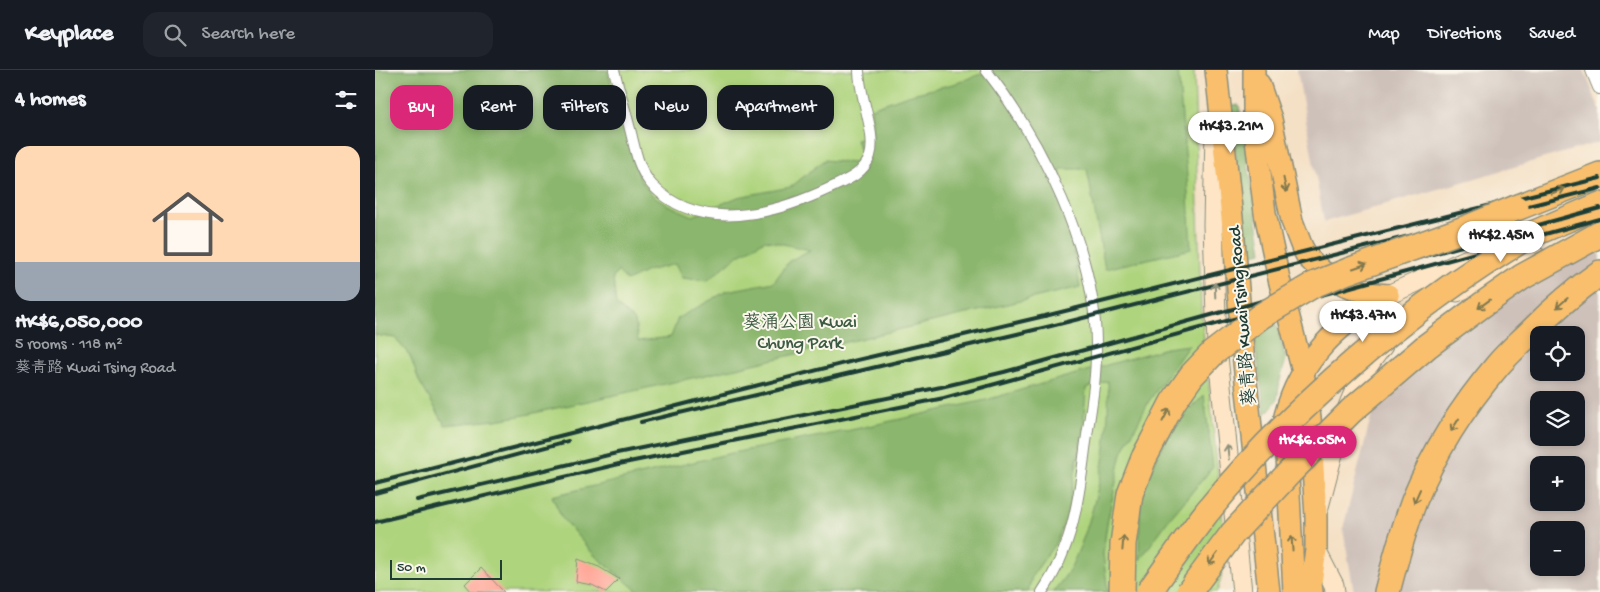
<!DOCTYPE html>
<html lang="en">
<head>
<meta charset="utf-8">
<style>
	body { margin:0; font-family:"Gochi Hand","LXGW WenKai TC",sans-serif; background:#20242c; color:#f1f3f6; height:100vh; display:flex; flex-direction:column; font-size:19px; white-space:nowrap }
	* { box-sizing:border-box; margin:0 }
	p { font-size:16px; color:#9ea1a6 }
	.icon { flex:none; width:28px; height:28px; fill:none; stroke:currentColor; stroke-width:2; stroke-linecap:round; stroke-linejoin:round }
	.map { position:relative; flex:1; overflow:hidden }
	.sheet { display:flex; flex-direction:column; background:#171b24; width:375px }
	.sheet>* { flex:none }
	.banner { position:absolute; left:15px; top:15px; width:475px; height:45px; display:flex; gap:10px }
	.fabs { position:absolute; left:1155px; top:256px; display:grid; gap:10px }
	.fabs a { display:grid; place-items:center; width:55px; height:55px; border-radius:10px; background:#171b24; box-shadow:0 2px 8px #0003; font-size:25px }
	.scale { position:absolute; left:15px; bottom:12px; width:112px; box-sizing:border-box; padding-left:5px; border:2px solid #1f3d34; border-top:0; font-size:14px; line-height:18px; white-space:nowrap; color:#1f3d34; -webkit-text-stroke:4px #fbf7ec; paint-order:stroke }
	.price { position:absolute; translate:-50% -42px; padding:0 11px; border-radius:18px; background:#fff; color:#222; font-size:16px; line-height:32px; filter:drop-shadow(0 1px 2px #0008) }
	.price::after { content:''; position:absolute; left:50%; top:30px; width:15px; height:11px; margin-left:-8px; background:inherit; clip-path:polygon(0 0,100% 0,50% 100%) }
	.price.on { background:#db2777; color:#fff }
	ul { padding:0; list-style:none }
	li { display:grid; align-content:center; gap:10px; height:265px; padding:0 15px }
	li+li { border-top:1px solid #363941 }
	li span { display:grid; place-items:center; height:155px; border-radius:15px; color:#555 }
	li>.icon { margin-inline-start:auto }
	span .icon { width:90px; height:90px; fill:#fffc; stroke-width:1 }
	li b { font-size:21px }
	h2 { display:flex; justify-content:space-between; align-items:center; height:60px; padding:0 15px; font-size:21px }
	.tag { padding:0 18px; border-radius:15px; background:#171b24; box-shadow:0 2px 8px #0003; font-size:18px; line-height:45px }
	.tag.on { background:#db2777; color:#fff }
	header { display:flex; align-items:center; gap:30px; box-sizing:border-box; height:70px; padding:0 25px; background:#171b24; border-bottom:1px solid #363941 }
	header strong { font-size:24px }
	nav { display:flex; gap:28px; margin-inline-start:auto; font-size:18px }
	.search { width:350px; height:45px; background:#20242c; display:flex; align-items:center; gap:12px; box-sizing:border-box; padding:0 18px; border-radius:15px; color:#9ea1a6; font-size:19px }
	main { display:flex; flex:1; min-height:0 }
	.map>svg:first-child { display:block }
</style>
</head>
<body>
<header>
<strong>Keyplace</strong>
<div class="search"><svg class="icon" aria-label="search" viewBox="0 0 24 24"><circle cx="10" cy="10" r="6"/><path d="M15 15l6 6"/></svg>Search here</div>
<nav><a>Map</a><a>Directions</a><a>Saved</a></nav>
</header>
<main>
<section class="sheet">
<h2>4 homes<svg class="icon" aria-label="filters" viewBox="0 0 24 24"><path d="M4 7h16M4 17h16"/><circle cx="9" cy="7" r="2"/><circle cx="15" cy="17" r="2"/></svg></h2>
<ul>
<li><span style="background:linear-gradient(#ffd9b3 75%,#9aa5b1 0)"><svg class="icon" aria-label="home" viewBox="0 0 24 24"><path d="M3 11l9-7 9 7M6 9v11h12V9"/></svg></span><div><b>HK$6,050,000</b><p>5 rooms · 118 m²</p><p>葵青路 Kwai Tsing Road</p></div></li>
</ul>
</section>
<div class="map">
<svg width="1225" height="522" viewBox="0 0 1225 522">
	<rect width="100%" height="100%" fill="#fbf7ec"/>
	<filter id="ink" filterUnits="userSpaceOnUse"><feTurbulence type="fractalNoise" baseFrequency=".02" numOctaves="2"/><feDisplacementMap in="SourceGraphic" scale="10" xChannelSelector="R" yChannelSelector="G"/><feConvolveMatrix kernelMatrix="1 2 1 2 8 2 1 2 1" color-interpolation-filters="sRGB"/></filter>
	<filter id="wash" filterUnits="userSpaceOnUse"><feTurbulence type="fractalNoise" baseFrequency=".0096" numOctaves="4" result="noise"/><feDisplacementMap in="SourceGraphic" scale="20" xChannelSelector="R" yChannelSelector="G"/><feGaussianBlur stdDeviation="1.12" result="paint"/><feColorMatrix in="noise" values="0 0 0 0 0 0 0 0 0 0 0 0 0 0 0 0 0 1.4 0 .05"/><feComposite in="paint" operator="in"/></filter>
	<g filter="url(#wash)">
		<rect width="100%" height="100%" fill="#f4e0c5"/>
		<g fill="#cec1ba" fill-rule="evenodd">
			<path d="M922 0H1209L1225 40V72L949 152Z"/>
			<path d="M1225 175V522H979L968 459 1000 331 1018 292 1055 251 1082 234 1143 206ZM1164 265H1201V302H1164ZM1164 330H1201V368H1164ZM1164 395H1201V432H1164ZM1164 460H1201V498H1164Z"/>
		</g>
		<path fill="#afd47e" stroke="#678859" d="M0 0H819L826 239 850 473 846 508 842 522H0Z"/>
		<g fill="#8bb66d" stroke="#557a50" fill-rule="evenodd">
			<path d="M0 0H232L265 109 277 125 293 135 318 146 363 127 416 117 449 90 489 94 481 69 498 66 496 38 533 25 582 13 616 0H803L812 106 816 179 730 199 712 99H685L705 217 353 300 150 345 121 350 70 355 44 311 35 286 20 268 0 265 1 201ZM390 170 435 180 414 191 399 212 352 221 303 248 296 267 263 271 260 251 241 235 238 208 243 201 252 211 272 201 300 194 307 208 332 211 361 187Z"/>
			<path d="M864 35 887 182 868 186 857 36Z"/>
			<path d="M898 242 911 289 905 310 902 330 890 345 878 258Z"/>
			<path d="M814 275 774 331 747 383 732 454 728 484 733 522H678C684 514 691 506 696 497 722 444 736 369 733 311L711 318 708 361 691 450 680 474 657 506 653 522H264L219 485 187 448 177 426 352 384 476 360 611 330 791 278Z"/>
			<path d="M829 325 838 397 792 452 764 491 765 428 794 360Z"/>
		</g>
		<g id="blocks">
			<g fill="#ffa596">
				<path d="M203 489 224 497 244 509 231 522 217 515 201 512Z"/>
				<path d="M106 498 129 522H97L90 514Z"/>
			</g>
		</g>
	</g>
	<g filter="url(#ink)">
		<use href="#blocks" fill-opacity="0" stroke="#8a8e7c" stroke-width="1"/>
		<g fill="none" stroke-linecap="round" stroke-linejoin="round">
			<defs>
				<g id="pedestrian">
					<path d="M239 0C244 20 250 39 255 59 260 78 263 100 277 115 325 165 400 144 455 118 470 111 489 104 495 86 502 64 484 26 484 0"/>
					<path d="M611 0C668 73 720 180 721 273 722 309 715 344 710 379 704 429 697 479 667 522"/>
				</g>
				<path id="minor" d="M1218 0 1225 17"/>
				<g id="secondary">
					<path d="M840 61 838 155 842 276 867 522"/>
					<path d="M1082 222 1162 187"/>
					<path d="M1013 225 1117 178"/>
					<path d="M943 440C959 384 969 321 1008 276"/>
					<path d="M941 480 959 515 960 522"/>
				</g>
				<g id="primary">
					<path d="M841 0 858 157 869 293 894 522"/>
					<path d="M879 0V53L890 143 904 209 928 302 935 347 941 448V480L936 512 937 522"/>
					<path d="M884 14 896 49 917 151 927 177 933 188 947 201 968 214 991 223 1013 225"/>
					<path d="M919 522 910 346C925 289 963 254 1013 225"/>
				</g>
				<g id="motorway">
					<path d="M1141 138 1225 105"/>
					<path d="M1153 166 1225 135"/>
					<path d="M747 522 748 474 755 424 769 388"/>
					<path d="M1012 522C1020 491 1028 461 1039 431 1059 382 1089 335 1123 295 1134 282 1147 271 1158 260 1179 239 1201 220 1225 203"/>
				</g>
			</defs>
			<use href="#pedestrian" stroke="#8a8e7c" stroke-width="12"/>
			<use href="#minor" stroke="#8a8e7c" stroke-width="16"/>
			<use href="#secondary" stroke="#8a8e7c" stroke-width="21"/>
			<use href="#primary" stroke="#8a8e7c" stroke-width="24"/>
			<use href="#motorway" stroke="#8a8e7c" stroke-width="28"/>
			<use href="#pedestrian" stroke="#fff" stroke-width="10"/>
			<use href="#minor" stroke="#fff" stroke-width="14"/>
			<use href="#secondary" stroke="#fde5c5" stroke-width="19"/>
			<use href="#primary" stroke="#f9bf6d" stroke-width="21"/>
			<use href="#motorway" stroke="#f9bf6d" stroke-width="25"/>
			<g stroke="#1f3d34" stroke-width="4">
				<path d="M266 352 676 256 1225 118"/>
				<path d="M0 413 478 291 674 245 1225 108"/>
				<path d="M0 423 193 371"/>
				<path d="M42 430 242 383 566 317 629 302 1225 138"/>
				<path d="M0 452 244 394 569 328 1225 149"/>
			</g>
			<defs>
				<g id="motorway-bridge">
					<path d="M769 388 798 332 817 305 838 283 886 246 938 215 973 201 1092 158 1141 138"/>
					<path d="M774 522C793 495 812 468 832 442 919 335 1035 237 1153 166"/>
					<path d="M814 522 858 463 914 403 976 341 1052 276 1107 235 1147 207 1225 164"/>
				</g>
			</defs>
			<use href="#motorway-bridge" stroke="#8a8e7c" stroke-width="28" stroke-linecap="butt"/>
			<use href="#motorway-bridge" stroke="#f9bf6d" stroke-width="25"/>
		</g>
		<defs><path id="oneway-shaft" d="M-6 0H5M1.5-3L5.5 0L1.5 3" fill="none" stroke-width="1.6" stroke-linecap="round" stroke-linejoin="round" transform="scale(1.25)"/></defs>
		<g stroke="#81784e">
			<use href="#oneway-shaft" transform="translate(910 115) rotate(78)"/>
			<use href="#oneway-shaft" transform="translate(1183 121) rotate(-22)"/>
			<use href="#oneway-shaft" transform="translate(985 196) rotate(-19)"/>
			<use href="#oneway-shaft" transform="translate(1187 233) rotate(139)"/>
			<use href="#oneway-shaft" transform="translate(1109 234) rotate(144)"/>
			<use href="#oneway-shaft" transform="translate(791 345) rotate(-62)"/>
			<use href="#oneway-shaft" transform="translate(1080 355) rotate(122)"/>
			<use href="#oneway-shaft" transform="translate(1042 426) rotate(114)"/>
			<use href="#oneway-shaft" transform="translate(748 473) rotate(-85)"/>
			<use href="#oneway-shaft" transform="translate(917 473) rotate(-94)"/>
			<use href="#oneway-shaft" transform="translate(838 489) rotate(127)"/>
		</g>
		<g stroke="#8e917c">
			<use href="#oneway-shaft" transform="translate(840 220) rotate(-92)"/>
			<use href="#oneway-shaft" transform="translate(853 382) rotate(-96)"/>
		</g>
	</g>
	<g text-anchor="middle" stroke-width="4" stroke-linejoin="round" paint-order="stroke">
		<g font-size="18" fill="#1f3d34" stroke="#fbf7ec">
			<text transform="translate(866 246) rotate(-95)" y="6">葵青路 Kwai Tsing Road</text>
		</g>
		<g font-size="18" fill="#3c5b43" stroke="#fbf7ec">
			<text x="425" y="257">葵涌公園 Kwai<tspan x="425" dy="21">Chung Park</tspan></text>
		</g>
	</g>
</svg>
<div class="fabs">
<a><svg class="icon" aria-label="locate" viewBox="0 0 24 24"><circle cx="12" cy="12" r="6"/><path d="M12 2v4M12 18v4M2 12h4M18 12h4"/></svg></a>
<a><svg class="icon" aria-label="layers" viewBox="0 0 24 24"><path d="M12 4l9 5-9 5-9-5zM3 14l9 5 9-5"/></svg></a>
<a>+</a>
<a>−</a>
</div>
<div class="scale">50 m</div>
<b class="price" style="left:856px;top:84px">HK$3.21M</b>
<b class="price" style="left:1126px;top:193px">HK$2.45M</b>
<b class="price" style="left:988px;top:273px">HK$3.47M</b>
<b class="price on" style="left:937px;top:398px">HK$6.05M</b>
<div class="banner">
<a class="tag on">Buy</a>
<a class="tag">Rent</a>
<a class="tag">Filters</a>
<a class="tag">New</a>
<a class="tag">Apartment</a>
</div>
</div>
</main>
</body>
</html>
